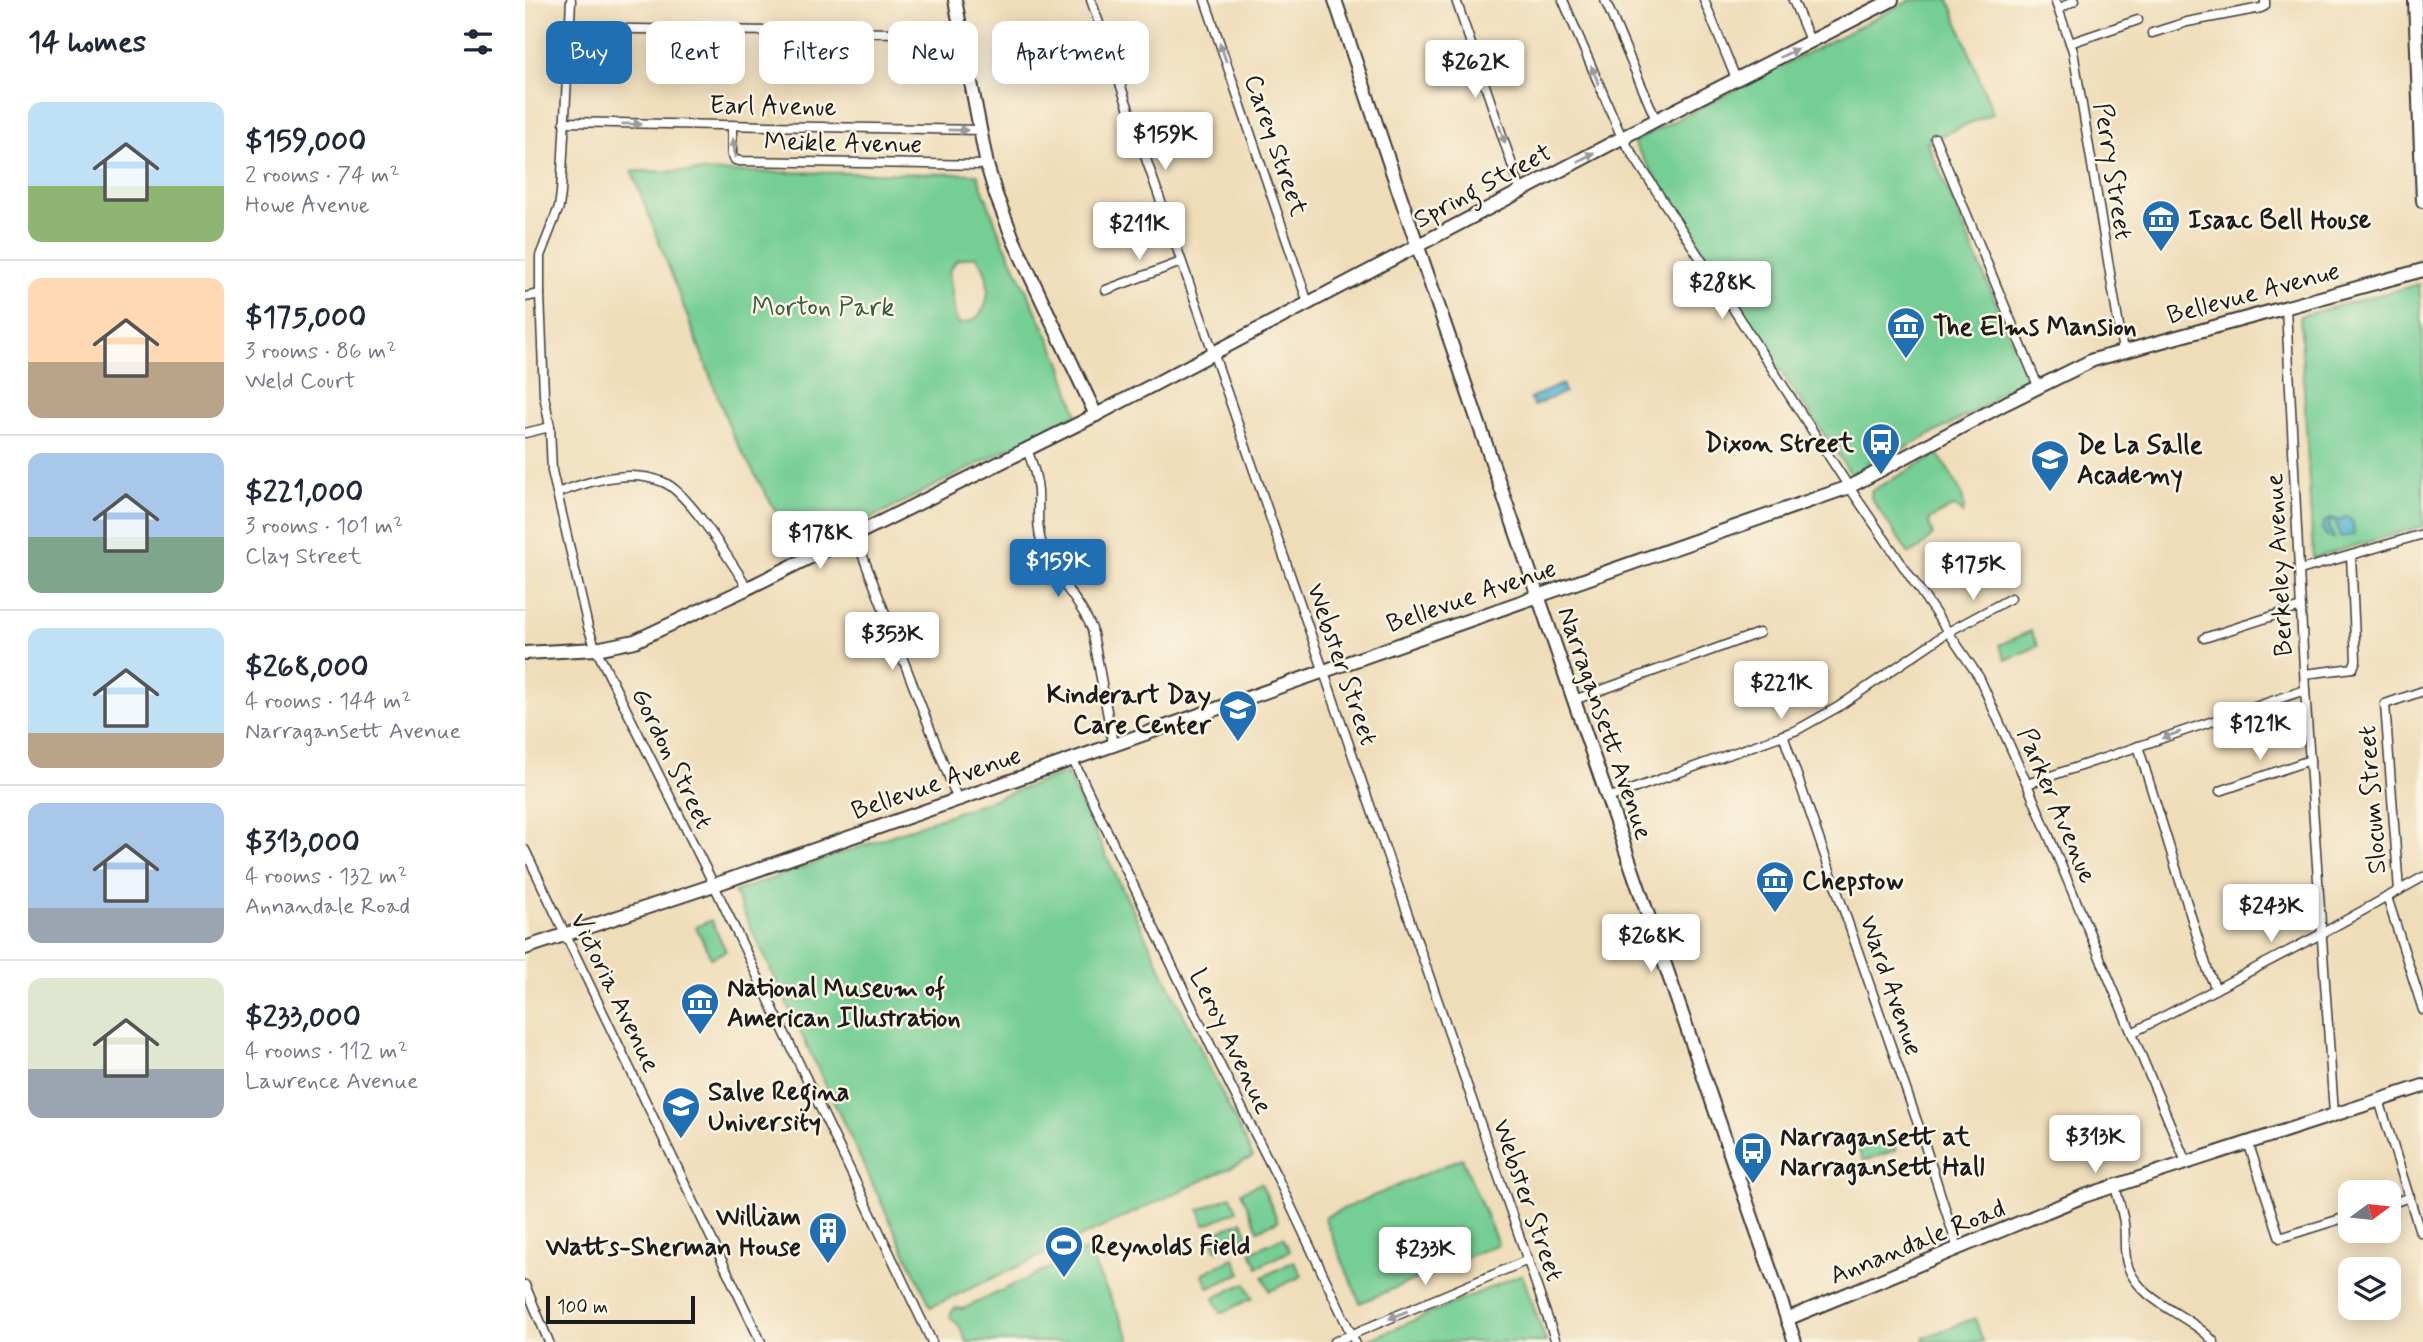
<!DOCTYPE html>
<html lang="en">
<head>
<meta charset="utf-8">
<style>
	body { margin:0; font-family:Mynerve,sans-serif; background:#f2f2f3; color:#1f2937; height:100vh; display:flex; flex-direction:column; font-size:26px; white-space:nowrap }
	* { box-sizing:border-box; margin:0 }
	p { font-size:23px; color:#747a83 }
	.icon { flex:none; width:38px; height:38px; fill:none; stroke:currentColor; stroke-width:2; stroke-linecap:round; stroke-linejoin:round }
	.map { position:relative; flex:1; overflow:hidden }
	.side { display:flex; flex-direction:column; background:#fff; width:525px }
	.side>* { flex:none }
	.top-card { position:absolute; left:21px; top:21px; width:665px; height:63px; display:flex; gap:14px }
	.needle { width:46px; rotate:75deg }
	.fabs { position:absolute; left:1813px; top:1180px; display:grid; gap:14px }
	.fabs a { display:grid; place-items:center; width:63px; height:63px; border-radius:14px; background:#fff; box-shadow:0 4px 18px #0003; font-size:35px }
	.scale { position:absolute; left:21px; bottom:18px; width:149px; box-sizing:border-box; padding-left:7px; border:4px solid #1c1c1c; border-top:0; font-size:19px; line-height:24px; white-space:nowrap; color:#1c1c1c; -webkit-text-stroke:5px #fcf5e5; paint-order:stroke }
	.price { position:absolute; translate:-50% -60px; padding:0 16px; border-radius:7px; background:#fff; color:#222; font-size:23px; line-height:46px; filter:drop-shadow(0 2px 4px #0008) }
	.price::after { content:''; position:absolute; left:50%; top:42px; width:21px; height:16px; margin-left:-10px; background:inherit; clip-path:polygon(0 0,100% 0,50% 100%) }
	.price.current { background:#1f6fb2; color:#fff }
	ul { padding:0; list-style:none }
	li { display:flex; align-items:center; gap:21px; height:175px; padding:0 28px }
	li+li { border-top:2px solid #e0e1e3 }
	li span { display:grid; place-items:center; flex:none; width:196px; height:140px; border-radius:14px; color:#555 }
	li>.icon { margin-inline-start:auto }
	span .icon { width:84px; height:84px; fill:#fffc; stroke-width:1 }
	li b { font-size:30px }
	h2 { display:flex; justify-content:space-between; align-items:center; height:84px; padding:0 28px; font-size:30px }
	.tag { padding:0 24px; border-radius:14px; background:#fff; box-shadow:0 4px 18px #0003; font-size:24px; line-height:63px }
	.tag.current { background:#1f6fb2; color:#fff }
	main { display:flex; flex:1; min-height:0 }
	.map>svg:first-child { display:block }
</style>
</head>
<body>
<main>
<section class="side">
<h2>14 homes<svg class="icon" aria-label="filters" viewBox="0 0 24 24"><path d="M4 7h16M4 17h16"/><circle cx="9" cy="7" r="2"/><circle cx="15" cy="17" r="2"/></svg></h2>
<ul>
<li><span style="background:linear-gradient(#bfe0f5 60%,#8fb573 0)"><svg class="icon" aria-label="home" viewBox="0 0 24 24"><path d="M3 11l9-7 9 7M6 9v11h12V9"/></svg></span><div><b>$159,000</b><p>2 rooms · 74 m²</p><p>Howe Avenue</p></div></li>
<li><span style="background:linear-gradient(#ffd9b3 60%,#b9a48a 0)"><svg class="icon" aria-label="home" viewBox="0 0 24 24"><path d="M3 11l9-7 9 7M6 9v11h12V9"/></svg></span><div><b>$175,000</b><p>3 rooms · 86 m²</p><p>Weld Court</p></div></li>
<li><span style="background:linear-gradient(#a9c7e8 60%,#7fa58c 0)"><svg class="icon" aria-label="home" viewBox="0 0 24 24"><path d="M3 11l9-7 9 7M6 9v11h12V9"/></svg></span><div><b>$221,000</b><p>3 rooms · 101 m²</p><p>Clay Street</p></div></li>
<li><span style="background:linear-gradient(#bfe0f5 75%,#b9a48a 0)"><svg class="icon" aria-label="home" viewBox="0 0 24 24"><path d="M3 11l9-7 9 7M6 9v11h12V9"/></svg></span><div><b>$268,000</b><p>4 rooms · 144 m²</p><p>Narragansett Avenue</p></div></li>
<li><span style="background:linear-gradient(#a9c7e8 75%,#9aa5b1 0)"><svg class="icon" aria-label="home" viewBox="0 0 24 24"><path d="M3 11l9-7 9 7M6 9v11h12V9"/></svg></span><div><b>$313,000</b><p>4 rooms · 132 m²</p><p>Annandale Road</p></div></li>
<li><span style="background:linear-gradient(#dfe7d0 65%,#9aa5b1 0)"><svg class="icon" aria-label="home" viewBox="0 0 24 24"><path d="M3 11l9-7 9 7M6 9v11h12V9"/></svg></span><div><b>$233,000</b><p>4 rooms · 112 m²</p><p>Lawrence Avenue</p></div></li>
</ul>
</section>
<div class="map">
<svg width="1898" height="1342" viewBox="0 0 1898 1342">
	<rect width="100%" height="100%" fill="#fcf5e5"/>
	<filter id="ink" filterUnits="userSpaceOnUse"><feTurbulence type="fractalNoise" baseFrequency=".0143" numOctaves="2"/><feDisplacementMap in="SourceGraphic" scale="14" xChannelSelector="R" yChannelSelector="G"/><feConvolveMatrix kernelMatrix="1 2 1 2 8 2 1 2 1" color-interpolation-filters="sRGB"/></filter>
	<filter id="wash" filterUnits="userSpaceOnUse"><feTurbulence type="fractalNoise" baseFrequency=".00686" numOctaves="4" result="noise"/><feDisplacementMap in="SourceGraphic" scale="28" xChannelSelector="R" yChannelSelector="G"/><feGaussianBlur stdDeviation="1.57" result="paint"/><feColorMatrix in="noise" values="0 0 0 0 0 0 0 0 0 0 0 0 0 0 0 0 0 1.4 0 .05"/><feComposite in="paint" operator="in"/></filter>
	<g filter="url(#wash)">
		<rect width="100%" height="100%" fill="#efddba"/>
		<g fill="#74ce94" stroke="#487558" stroke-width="2" fill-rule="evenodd">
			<path d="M1386 0H1424L1468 113 1402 142 1504 380 1486 391 1482 388 1467 397 1468 402 1363 457 1357 453 1343 462 1344 467 1326 474 1229 332 1108 142Z"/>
			<path d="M107 171 452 174 476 237 535 361 552 414 275 554 208 436ZM450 256C466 269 468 304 451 318 446 322 440 323 434 324L430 316 424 271 432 260Z"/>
			<path d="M1894 284 1898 339V526L1788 558 1775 316Z"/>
			<path d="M1413 454C1422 470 1444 495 1438 514L1434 508 1427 507 1405 519 1404 523 1408 535 1394 549 1384 554 1346 498V491Z"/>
			<path d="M1506 631 1513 646 1481 660 1474 645Z"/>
			<path d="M541 773 728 1157 406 1307 209 892Z"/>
			<path d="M186 920 201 951 186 958 171 927Z"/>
			<path d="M1366 1134 1371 1150 1338 1161 1332 1146Z"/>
			<path d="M937 1158 973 1244 835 1303 799 1217Z"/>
			<path d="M736 1183 753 1221 733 1230 716 1192Z"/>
			<path d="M706 1196 712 1211 680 1225 674 1210Z"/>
			<path d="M717 1221 723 1236 692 1250 685 1235Z"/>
			<path d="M758 1237 765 1251 733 1267 726 1252Z"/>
			<path d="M562 1250 605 1338V1342H442L433 1324 425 1318 426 1312 430 1308 438 1309Z"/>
			<path d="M709 1258 716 1273 684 1288 677 1274Z"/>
			<path d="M769 1261 777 1276 745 1291 738 1277Z"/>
			<path d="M997 1274 1021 1342H844L843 1340Z"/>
			<path d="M720 1283 728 1298 696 1313 689 1298Z"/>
			<path d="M1450 1318 1458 1342H1400L1398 1338Z"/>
		</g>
		<g fill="#4eb0cd" stroke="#356674" stroke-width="2">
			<path d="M1037 384 1040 392 1009 406 1005 398Z"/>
			<path d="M1820 517H1823L1828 523 1829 535 1815 537 1812 524 1805 520 1803 526 1809 539 1801 536 1797 528 1799 522 1806 518 1815 521Z"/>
		</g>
	</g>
	<g filter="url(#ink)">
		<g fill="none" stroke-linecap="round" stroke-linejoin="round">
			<defs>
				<g id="street">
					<path d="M46 0 36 193 34 207 15 256V294L19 395 25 427 27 471 63 627 71 649 189 885 407 1342"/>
					<path d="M566 0 1031 1342"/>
					<path d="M680 0 783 303"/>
					<path d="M931 0 996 191"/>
					<path d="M1038 0 1097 138 1324 487 1454 677 1502 784 1661 1162"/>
					<path d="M1080 0 1131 120"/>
					<path d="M1179 0 1211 79"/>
					<path d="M1268 0 1286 43"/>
					<path d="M1530 0 1548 51 1598 351"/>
					<path d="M1534 9 1550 0"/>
					<path d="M44 28 435 34"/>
					<path d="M1627 33 1662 22 1736 8 1740 6V0"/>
					<path d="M1545 43 1613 20"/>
					<path d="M39 122 455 130"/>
					<path d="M207 125V155L210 160 215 161 462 165"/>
					<path d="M1410 138 1513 386"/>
					<path d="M581 290 656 262"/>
					<path d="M0 297 15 294"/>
					<path d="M1761 308 1780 690 1809 1114"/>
					<path d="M0 433 25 427"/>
					<path d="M502 449C507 462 512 477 513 491 514 510 511 527 517 545 527 576 555 599 567 629L588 744"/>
					<path d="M32 493C65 481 104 468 138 482 164 492 207 564 223 588"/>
					<path d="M330 536 432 798"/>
					<path d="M1775 570 1898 534"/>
					<path d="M1679 638 1776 607"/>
					<path d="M1780 674 1828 668 1831 660 1826 556"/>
					<path d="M1049 700 1234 633"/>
					<path d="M1258 735 1394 1127 1433 1249"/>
					<path d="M1613 746 1683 971 1691 989"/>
					<path d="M547 758 696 1067 753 1179 830 1342"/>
					<path d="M1502 784 1780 690"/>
					<path d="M1695 791 1785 760"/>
					<path d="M1083 798 1272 730 1313 707 1423 632 1486 598"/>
					<path d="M0 850 236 1342"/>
					<path d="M1874 891 1860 704 1898 691"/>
					<path d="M1862 897 1898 1010"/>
					<path d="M1607 1033 1796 934 1898 877"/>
					<path d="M1854 1100 1895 1232"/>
					<path d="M1723 1142 1755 1238 1825 1216"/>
					<path d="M1590 1186C1593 1198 1597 1210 1599 1223 1601 1238 1598 1253 1603 1267 1617 1304 1665 1314 1689 1342"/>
					<path d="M1864 1204 1885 1197"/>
					<path d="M0 1285 24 1342"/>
					<path d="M809 1342 1003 1260"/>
				</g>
				<g id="secondary">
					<path d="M430 0 462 165 471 195 489 241 571 415"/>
					<path d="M810 0 873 189 1270 1342"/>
					<path d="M1890 0 1898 201"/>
					<path d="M0 653 71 649 110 641 223 588 571 415 1131 120 1367 0"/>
					<path d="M0 948 189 885 1324 487 1481 403 1568 360 1898 270"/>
					<path d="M1262 1319 1559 1196 1898 1086"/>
				</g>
			</defs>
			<use href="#street" stroke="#3c3934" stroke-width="11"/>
			<use href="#secondary" stroke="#3c3934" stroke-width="16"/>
			<use href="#street" stroke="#fff" stroke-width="8"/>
			<use href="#secondary" stroke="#fff" stroke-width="12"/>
		</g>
		<defs><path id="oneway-solid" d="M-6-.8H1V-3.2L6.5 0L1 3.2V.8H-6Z" transform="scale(1.75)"/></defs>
		<g fill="#999">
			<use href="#oneway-solid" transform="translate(698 52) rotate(-109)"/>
			<use href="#oneway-solid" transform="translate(1264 53) rotate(-26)"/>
			<use href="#oneway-solid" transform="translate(1070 75) rotate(-113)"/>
			<use href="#oneway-solid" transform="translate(107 124) rotate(1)"/>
			<use href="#oneway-solid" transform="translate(433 130) rotate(1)"/>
			<use href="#oneway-solid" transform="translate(977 134) rotate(71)"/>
			<use href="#oneway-solid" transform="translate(209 148) rotate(-97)"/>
			<use href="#oneway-solid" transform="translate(1061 157) rotate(-28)"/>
			<use href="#oneway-solid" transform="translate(1646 735) rotate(161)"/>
			<use href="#oneway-solid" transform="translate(873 1315) rotate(157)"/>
		</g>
	</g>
	<defs>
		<symbol id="museum-pin" viewBox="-11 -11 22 30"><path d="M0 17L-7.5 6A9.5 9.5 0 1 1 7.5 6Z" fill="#1f6fb2" stroke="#fcf5e5"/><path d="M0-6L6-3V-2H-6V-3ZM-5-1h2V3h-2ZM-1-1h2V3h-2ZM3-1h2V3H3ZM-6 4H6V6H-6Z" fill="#fff"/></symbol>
		<symbol id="bus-pin" viewBox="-11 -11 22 30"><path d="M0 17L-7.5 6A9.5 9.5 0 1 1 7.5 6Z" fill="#1f6fb2" stroke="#fcf5e5"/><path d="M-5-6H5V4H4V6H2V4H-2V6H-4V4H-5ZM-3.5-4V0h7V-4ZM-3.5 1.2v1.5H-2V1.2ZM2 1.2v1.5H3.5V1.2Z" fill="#fff"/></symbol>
		<symbol id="school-pin" viewBox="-11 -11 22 30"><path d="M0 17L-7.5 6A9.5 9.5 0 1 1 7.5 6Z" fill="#1f6fb2" stroke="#fcf5e5"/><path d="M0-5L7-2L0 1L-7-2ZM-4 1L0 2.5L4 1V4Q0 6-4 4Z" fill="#fff"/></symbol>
		<symbol id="university-pin" viewBox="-11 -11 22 30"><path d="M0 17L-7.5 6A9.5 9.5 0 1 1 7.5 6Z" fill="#1f6fb2" stroke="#fcf5e5"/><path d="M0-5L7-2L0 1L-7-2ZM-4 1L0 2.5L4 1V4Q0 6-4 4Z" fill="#fff"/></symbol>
		<symbol id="building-pin" viewBox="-11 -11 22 30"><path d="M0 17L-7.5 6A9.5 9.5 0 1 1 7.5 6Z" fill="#1f6fb2" stroke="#fcf5e5"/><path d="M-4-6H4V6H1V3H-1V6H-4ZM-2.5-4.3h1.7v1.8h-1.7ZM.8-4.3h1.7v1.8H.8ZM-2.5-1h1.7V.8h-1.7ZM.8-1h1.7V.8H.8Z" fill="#fff"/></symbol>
		<symbol id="stadium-pin" viewBox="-11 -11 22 30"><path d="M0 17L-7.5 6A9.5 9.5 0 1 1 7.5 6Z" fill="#1f6fb2" stroke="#fcf5e5"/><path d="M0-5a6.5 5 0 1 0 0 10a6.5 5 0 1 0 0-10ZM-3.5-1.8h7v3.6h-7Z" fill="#fff"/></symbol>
	</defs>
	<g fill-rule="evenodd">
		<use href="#museum-pin" x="1614" y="197" width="44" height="60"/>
		<use href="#museum-pin" x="1359" y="304" width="44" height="60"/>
		<use href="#bus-pin" x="1334" y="420" width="44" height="60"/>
		<use href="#school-pin" x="1503" y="437" width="44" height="60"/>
		<use href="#school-pin" x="691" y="687" width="44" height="60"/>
		<use href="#museum-pin" x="1228" y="858" width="44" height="60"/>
		<use href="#museum-pin" x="153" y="980" width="44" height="60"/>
		<use href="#university-pin" x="134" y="1084" width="44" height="60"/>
		<use href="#bus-pin" x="1206" y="1129" width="44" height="60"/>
		<use href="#building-pin" x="281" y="1209" width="44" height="60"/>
		<use href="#stadium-pin" x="517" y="1223" width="44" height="60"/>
	</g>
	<g text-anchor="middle" stroke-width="5" stroke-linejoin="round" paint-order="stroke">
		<g font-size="26" fill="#1c1c1c" stroke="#fcf5e5">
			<text transform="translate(248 105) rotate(1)" y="9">Earl Avenue</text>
			<text transform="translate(318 142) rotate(1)" y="9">Meikle Avenue</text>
			<text transform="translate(752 145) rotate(71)" y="9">Carey Street</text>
			<text transform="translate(1589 171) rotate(81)" y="9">Perry Street</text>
			<text transform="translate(957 185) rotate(-28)" y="9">Spring Street</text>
			<text transform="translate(1728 292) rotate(-15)" y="9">Bellevue Avenue</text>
			<text transform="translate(1753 565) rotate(-93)" y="9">Berkeley Avenue</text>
			<text transform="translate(946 595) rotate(-19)" y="9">Bellevue Avenue</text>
			<text transform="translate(818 664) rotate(71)" y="9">Webster Street</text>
			<text transform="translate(1081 723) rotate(71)" y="9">Narragansett Avenue</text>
			<text transform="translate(148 758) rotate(64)" y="9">Gordon Street</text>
			<text transform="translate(411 782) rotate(-19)" y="9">Bellevue Avenue</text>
			<text transform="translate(1846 800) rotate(-94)" y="9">Slocum Street</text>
			<text transform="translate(1533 805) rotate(67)" y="9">Parker Avenue</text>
			<text transform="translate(1367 985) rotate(71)" y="9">Ward Avenue</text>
			<text transform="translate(91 992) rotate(64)" y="9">Victoria Avenue</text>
			<text transform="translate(707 1041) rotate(64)" y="9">Leroy Avenue</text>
			<text transform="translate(1004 1200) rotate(71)" y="9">Webster Street</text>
			<text transform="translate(1392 1241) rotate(-22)" y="9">Annandale Road</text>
		</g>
		<g font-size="26" font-weight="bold" fill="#1c1c1c" stroke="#fcf5e5" text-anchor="start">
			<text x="1663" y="228">Isaac Bell House</text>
			<text x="1408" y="335">The Elms Mansion</text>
			<text x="1329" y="451" text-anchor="end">Dixon Street</text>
			<text x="1552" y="453">De La Salle<tspan x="1552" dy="30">Academy</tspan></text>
			<text x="686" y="703" text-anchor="end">Kinderart Day<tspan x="686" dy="30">Care Center</tspan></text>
			<text x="1277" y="889">Chepstow</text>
			<text x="202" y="996">National Museum of<tspan x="202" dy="30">American Illustration</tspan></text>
			<text x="183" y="1100">Salve Regina<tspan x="183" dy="30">University</tspan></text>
			<text x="1255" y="1145">Narragansett at<tspan x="1255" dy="30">Narragansett Hall</tspan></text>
			<text x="276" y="1225" text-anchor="end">William<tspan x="276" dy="30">Watts-Sherman House</tspan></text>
			<text x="566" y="1254">Reynolds Field</text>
		</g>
		<g font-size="26" fill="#3b5a46" stroke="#fcf5e5">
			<text x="298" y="315">Morton Park</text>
		</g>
	</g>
</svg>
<div class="fabs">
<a><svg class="needle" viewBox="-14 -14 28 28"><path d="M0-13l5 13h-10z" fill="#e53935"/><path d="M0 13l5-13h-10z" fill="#747a83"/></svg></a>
<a><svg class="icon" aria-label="layers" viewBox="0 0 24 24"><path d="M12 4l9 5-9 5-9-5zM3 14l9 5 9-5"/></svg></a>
</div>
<div class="scale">100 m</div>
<b class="price" style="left:950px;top:100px">$262K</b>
<b class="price" style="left:640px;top:172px">$159K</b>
<b class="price" style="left:614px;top:262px">$211K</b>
<b class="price" style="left:1197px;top:321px">$288K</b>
<b class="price" style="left:295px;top:571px">$178K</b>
<b class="price current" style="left:533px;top:599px">$159K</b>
<b class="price" style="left:1448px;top:602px">$175K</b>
<b class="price" style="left:367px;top:672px">$353K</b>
<b class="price" style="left:1256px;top:721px">$221K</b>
<b class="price" style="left:1735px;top:762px">$121K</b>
<b class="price" style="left:1746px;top:944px">$243K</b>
<b class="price" style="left:1126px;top:974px">$268K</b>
<b class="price" style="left:1570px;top:1175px">$313K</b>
<b class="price" style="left:900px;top:1287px">$233K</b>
<div class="top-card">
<a class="tag current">Buy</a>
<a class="tag">Rent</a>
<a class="tag">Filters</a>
<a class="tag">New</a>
<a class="tag">Apartment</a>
</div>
</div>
</main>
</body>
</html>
